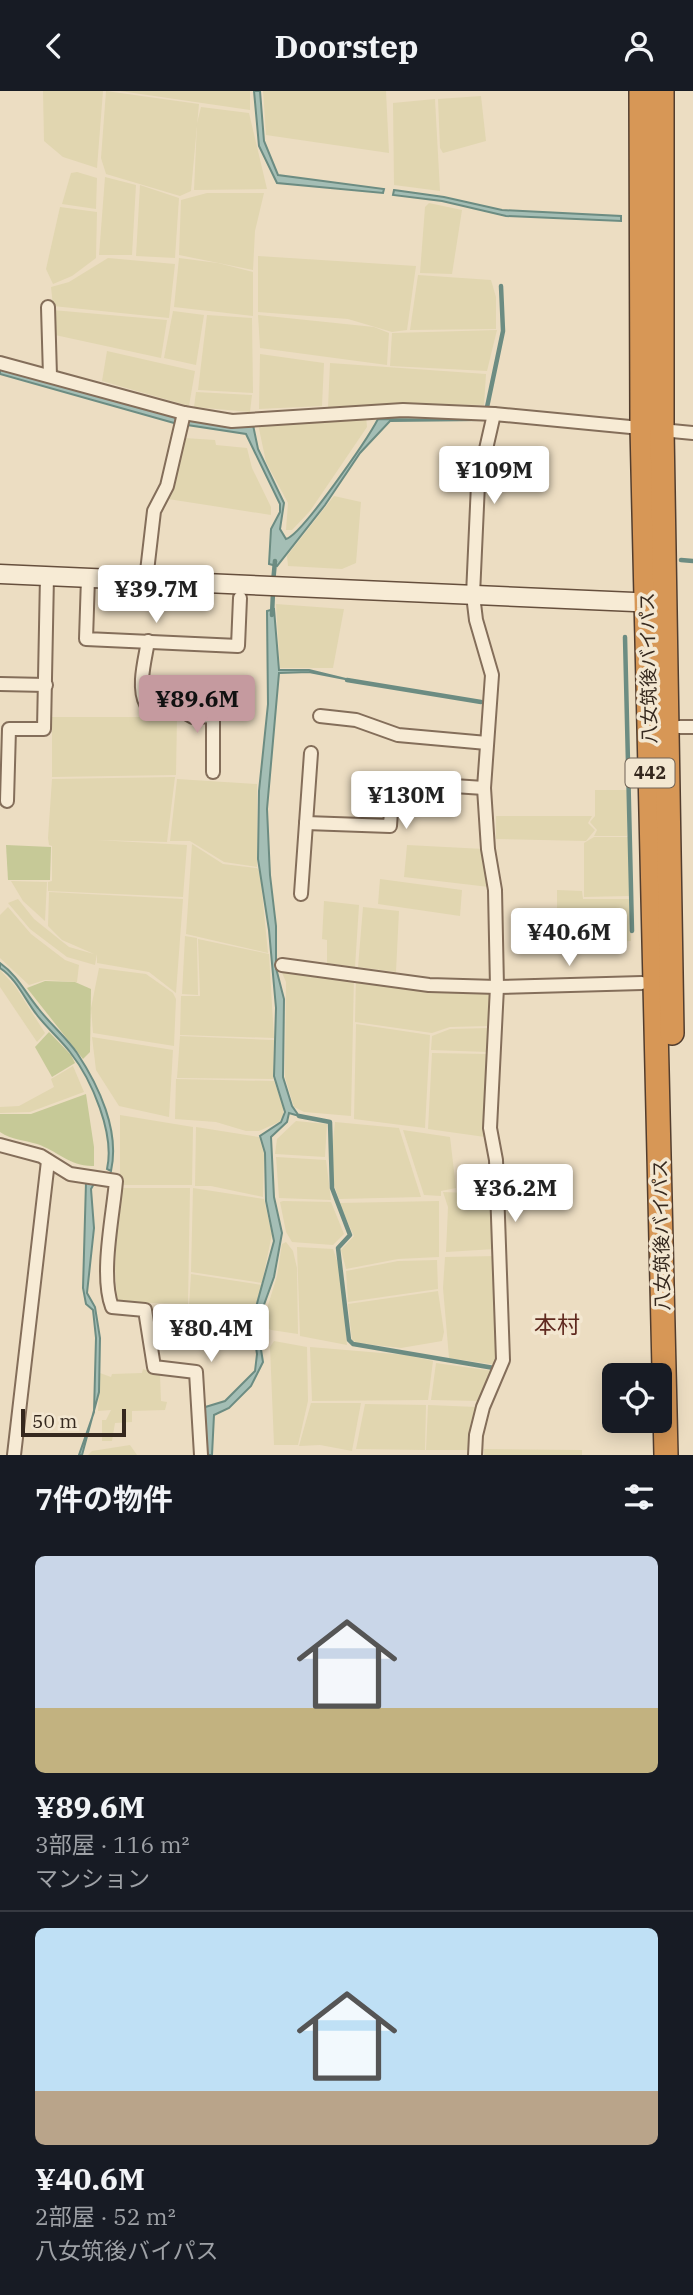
<!DOCTYPE html>
<html lang="ja">
<head>
<meta charset="utf-8">
<style>
	body { margin:0; font-family:"IBM Plex Serif","Noto Sans JP",serif; background:#242831; color:#f1f3f6; height:100vh; display:flex; flex-direction:column; font-size:26px; white-space:nowrap }
	* { box-sizing:border-box; margin:0 }
	p { font-size:23px; color:#9ea1a6 }
	.icon { flex:none; width:38px; height:38px; fill:none; stroke:currentColor; stroke-width:2; stroke-linecap:round; stroke-linejoin:round }
	.map { position:relative; height:1364px; overflow:hidden }
	.sheet { display:flex; flex-direction:column; background:#171b24; flex:1 }
	.sheet>* { flex:none }
	.tools { position:absolute; left:602px; top:1272px; display:grid; gap:14px }
	.tools a { display:grid; place-items:center; width:70px; height:70px; border-radius:10px; background:#171b24; box-shadow:0 4px 18px #0003; font-size:35px }
	.scale { position:absolute; left:21px; bottom:18px; width:105px; box-sizing:border-box; padding-left:7px; border:4px solid #35281e; border-top:0; font-size:19px; line-height:24px; white-space:nowrap; color:#35281e; -webkit-text-stroke:5px #f3e7d1; paint-order:stroke }
	.price { position:absolute; translate:-50% -60px; padding:0 16px; border-radius:7px; background:#fff; color:#222; font-size:23px; line-height:46px; filter:drop-shadow(0 2px 4px #0008) }
	.price::after { content:''; position:absolute; left:50%; top:42px; width:21px; height:16px; margin-left:-10px; background:inherit; clip-path:polygon(0 0,100% 0,50% 100%) }
	.price.current { background:#c59a9f; color:#111 }
	ul { padding:0; list-style:none }
	li { display:grid; align-content:center; gap:14px; height:371px; padding:0 35px }
	li+li { border-top:2px solid #363941 }
	li span { display:grid; place-items:center; height:217px; border-radius:10px; color:#555 }
	li>.icon { margin-inline-start:auto }
	span .icon { width:126px; height:126px; fill:#fffc; stroke-width:1 }
	li b { font-size:30px }
	h2 { display:flex; justify-content:space-between; align-items:center; height:84px; padding:0 35px; font-size:30px }
	header { display:flex; justify-content:space-between; align-items:center; height:91px; padding:0 35px; background:#171b24; font-size:32px; font-weight:700 }
	.map>svg:first-child { display:block }
</style>
</head>
<body>
<header><svg class="icon" aria-label="back" viewBox="0 0 24 24"><path d="M15 5l-7 7 7 7"/></svg>Doorstep<svg class="icon" aria-label="person" viewBox="0 0 24 24"><circle cx="12" cy="8" r="4"/><path d="M4 21q1-7 8-7t8 7"/></svg></header>
<div class="map">
<svg width="693" height="1364" viewBox="0 0 693 1364">
	<rect width="100%" height="100%" fill="#ecddc2"/>
	<g fill="#e1d6b0">
		<path d="M43 0H103L97 77 63 66 44 50Z"/>
		<path d="M106 0 199 13 191 100 180 105 106 83 101 67Z"/>
		<path d="M120 0H250V19Z"/>
		<path d="M263 0H386L389 62 266 44Z"/>
		<path d="M481 5 486 50 443 62 440 57 438 8Z"/>
		<path d="M435 8 440 100 394 94 393 12Z"/>
		<path d="M201 16 249 22 267 98 194 99 197 32Z"/>
		<path d="M77 81 97 87 96 118 62 113 71 82Z"/>
		<path d="M105 86 136 94 132 164H99Z"/>
		<path d="M140 94 179 107 175 167 136 165Z"/>
		<path d="M207 102H264L255 140 253 179 179 164 181 109Z"/>
		<path d="M429 112 462 119 452 183 420 182 425 116Z"/>
		<path d="M60 116 97 121 96 167 72 185 53 193 46 178Z"/>
		<path d="M258 165 416 175 407 239 392 241 348 228 258 221Z"/>
		<path d="M108 167 175 173 169 227 53 215 51 196 69 191Z"/>
		<path d="M179 167 218 172 253 181V225L174 216Z"/>
		<path d="M418 184 491 189 496 206V238L410 239Z"/>
		<path d="M52 219 167 229 161 267 55 244Z"/>
		<path d="M173 220 204 224 196 274 164 267Z"/>
		<path d="M207 224 252 227 253 302 198 299Z"/>
		<path d="M258 224 374 236 389 242 387 274 260 257Z"/>
		<path d="M497 239 487 280 390 275 392 242Z"/>
		<path d="M107 260 195 280 189 315 102 290Z"/>
		<path d="M260 263 324 272 322 315 259 318Z"/>
		<path d="M330 272 486 283 484 314 403 313 328 316Z"/>
		<path d="M196 301 252 304 250 321 194 316Z"/>
		<path d="M366 326 367 336 310 420 292 439H286L288 412 266 371 258 333Z"/>
		<path d="M184 347 215 349 216 354 247 357 252 377 271 416V424L168 408Z"/>
		<path d="M334 405 361 411 356 472 342 478 288 475 287 465Z"/>
		<path d="M276 513 344 518 333 577H280Z"/>
		<path d="M52 626H177L176 684 52 686Z"/>
		<path d="M175 686 167 751 97 749 187 754 183 806 48 800V791L52 790V755L49 754 48 747 52 688Z"/>
		<path d="M177 688 257 693V776L224 771 190 750H170Z"/>
		<path d="M595 699H627V745H594L597 739 590 731 595 725Z"/>
		<path d="M496 725H592L588 732 595 739 586 750 496 748Z"/>
		<path d="M594 746H628L629 805 584 806V752Z"/>
		<path d="M192 753 223 773 257 777 260 781 268 862 186 843Z"/>
		<path d="M407 754 484 758 489 796 404 786Z"/>
		<path d="M380 788 462 799 460 825 378 813Z"/>
		<path d="M11 790 47 791 45 830 23 810Z"/>
		<path d="M557 799 582 800 583 808H629L631 850 557 854Z"/>
		<path d="M49 801 183 808 176 902 149 881 97 872V863L95 874 67 866 30 838 8 812 18 808 34 828 69 856 94 863 62 849 48 835Z"/>
		<path d="M324 810 359 814 355 876 327 872V849L322 848Z"/>
		<path d="M8 816 31 843 65 869 79 874 77 891 45 889 29 894 0 867V824Z"/>
		<path d="M363 816 399 820 396 881 358 876Z"/>
		<path d="M185 845 197 847 198 904 182 903Z"/>
		<path d="M198 848 269 863 274 947 180 944 181 905H200Z"/>
		<path d="M99 877 146 883 173 902 176 908 174 955 93 942 91 917Z"/>
		<path d="M280 877 354 885 351 1025 304 1021 294 1016 285 986 286 891Z"/>
		<path d="M0 879 15 895 45 942 37 951 0 896Z"/>
		<path d="M356 885 490 903 489 935 450 936 432 942 355 931Z"/>
		<path d="M356 933 430 944 425 1037 354 1028Z"/>
		<path d="M489 937 488 961 431 959 432 945 450 938Z"/>
		<path d="M180 945 274 949 273 988 177 987Z"/>
		<path d="M92 946 173 959 169 1026 119 1015 96 979Z"/>
		<path d="M432 962 488 963 485 1046 428 1038Z"/>
		<path d="M73 975 84 1001 30 1021 0 1022V1016L19 1015 54 996 51 988Z"/>
		<path d="M176 988 274 990 283 1015V1024L279 1031 259 1040H246L216 1031 175 1028Z"/>
		<path d="M120 1024 193 1036 192 1094H120Z"/>
		<path d="M296 1030 327 1033 325 1066 275 1063 277 1048Z"/>
		<path d="M335 1031 399 1037 421 1106 339 1108 333 1091 331 1069Z"/>
		<path d="M196 1036 259 1046 264 1063 263 1106 211 1095H195Z"/>
		<path d="M403 1039 450 1046 456 1097 441 1100V1105L424 1104Z"/>
		<path d="M276 1066 326 1069 331 1109 279 1107Z"/>
		<path d="M120 1097H190L188 1213 117 1211 115 1174Z"/>
		<path d="M193 1097 264 1108 272 1143 262 1192 191 1181Z"/>
		<path d="M443 1101 491 1103 495 1158 446 1161 448 1116Z"/>
		<path d="M283 1110 331 1111 344 1143 333 1154 292 1151 286 1141 280 1111Z"/>
		<path d="M439 1110V1166L398 1168 346 1178 341 1159 354 1145 339 1112Z"/>
		<path d="M286 1151 293 1160 297 1177 298 1243 271 1239 267 1236 265 1224 277 1185 282 1153Z"/>
		<path d="M297 1156 333 1158 340 1178 347 1254 300 1245Z"/>
		<path d="M496 1165 497 1274 449 1267 443 1197 445 1166Z"/>
		<path d="M437 1169 438 1198 348 1211 346 1180 398 1170Z"/>
		<path d="M191 1183 262 1194 250 1232 155 1226V1215H189Z"/>
		<path d="M438 1200 444 1241 442 1250 401 1257 357 1252 352 1249 348 1213Z"/>
		<path d="M274 1250 307 1256 308 1310 298 1354H274L270 1256Z"/>
		<path d="M310 1256 406 1264 433 1270 428 1309 312 1310Z"/>
		<path d="M436 1272 493 1280 480 1310 431 1309Z"/>
		<path d="M143 1278 160 1284 161 1310 167 1311 165 1319 132 1320V1331L115 1332 112 1350H102V1329H106L111 1319 98 1320 100 1282 111 1286 112 1283 142 1282Z"/>
		<path d="M311 1312H361L352 1360 320 1354 299 1355Z"/>
		<path d="M365 1313 426 1314 425 1359 356 1358Z"/>
		<path d="M428 1314 477 1316 470 1334V1359H426Z"/>
		<path d="M130 1354 137 1364H88L92 1360Z"/>
		<path d="M484 1358 582 1359V1364H484Z"/>
	</g>
	<g fill="#c6c997">
		<path d="M6 754 51 756 50 789H8Z"/>
		<path d="M45 890 75 891 91 898 90 961 83 968 27 897Z"/>
		<path d="M49 941 71 964 75 972 52 986 35 956Z"/>
		<path d="M86 1003 94 1056V1075C70 1076 58 1060 37 1053 24 1049 12 1049 0 1041V1023H31Z"/>
	</g>
	<g fill="#a4beb5" stroke="#6c8c82" stroke-width="2">
		<path d="M254 0H260L264 50 278 84 384 98 383 102 277 92 259 55Z"/>
		<path d="M394 99 444 106 502 119 621 125V130L506 125 442 110 393 104Z"/>
		<path d="M0 276 253 334 258 358 284 412 280 438 286 448C302 444 368 347 378 328L483 329 390 330 360 362 325 414 277 475 269 473 271 438 280 421V413L246 343 174 332 0 283Z"/>
		<path d="M274 518 279 579H309L350 589 309 581 279 582 267 718 270 784 276 835V877L284 908 283 986 292 1015 299 1025 289 1022 287 1031 271 1046 274 1106 282 1142 274 1186 257 1233 263 1271 251 1295 229 1317 214 1324 212 1364H205L202 1317 225 1310 255 1280 257 1263 252 1231 274 1150 266 1110 265 1062 260 1045 281 1031 285 1021 274 985 276 917 269 839 258 768 259 700 268 613 267 520Z"/>
		<path d="M0 872C17 884 25 901 38 917 50 933 66 946 77 962 99 995 120 1040 111 1080L107 1078C115 1043 92 989 70 961 60 948 47 937 37 924 25 909 17 888 0 877Z"/>
		<path d="M86 1091H95L91 1098 94 1137 87 1202 95 1216 100 1247 99 1301 82 1364H79L94 1321 96 1247 93 1219 86 1213 83 1197Z"/>
	</g>
	<g fill="none" stroke-linecap="round" stroke-linejoin="round">
		<g stroke="#6c8c82" stroke-width="4.5">
			<path d="M486 321 503 240 501 195"/>
			<path d="M681 469 693 470"/>
			<path d="M273 492 275 470"/>
			<path d="M272 524 273 501"/>
			<path d="M625 546 632 840"/>
			<path d="M347 589 481 611"/>
			<path d="M299 1025 330 1031 332 1097 350 1144 338 1157 349 1249 353 1253 494 1277"/>
		</g>
		<defs>
			<g id="street">
				<path d="M48 216 50 285"/>
				<path d="M0 272 184 322 232 330 403 319 494 323 693 342"/>
				<path d="M88 487 86 548 238 555 240 507"/>
				<path d="M146 489 154 420 167 395 184 322"/>
				<path d="M148 550C145 569 137 596 146 613L174 615 193 626 213 625"/>
				<path d="M0 593 46 594"/>
				<path d="M320 625 356 629 398 644 487 652"/>
				<path d="M679 636H693"/>
				<path d="M213 681V607"/>
				<path d="M7 710 9 638H44L47 485"/>
				<path d="M306 732 390 735 393 691 484 697"/>
				<path d="M301 803 311 662"/>
				<path d="M282 874 429 894 497 896 642 892"/>
				<path d="M0 1054 41 1065 70 1083 116 1090C113 1125 100 1184 112 1216L145 1219 154 1276 196 1281 201 1364"/>
				<path d="M14 1364 48 1070"/>
				<path d="M475 1364 476 1344 483 1316 503 1269 496 1069 490 1037 497 896 495 799 488 758 484 697 492 584 476 529 473 504 478 393 494 323"/>
			</g>
			<path id="secondary" d="M0 483 657 512"/>
			<g id="highway">
				<path d="M641 0 642 336 666 1364"/>
				<path d="M662 0V338L672 942"/>
			</g>
		</defs>
		<use href="#street" stroke="#846e5a" stroke-width="16"/>
		<use href="#secondary" stroke="#664f3d" stroke-width="21"/>
		<use href="#highway" stroke="#523d2e" stroke-width="26"/>
		<use href="#street" stroke="#f7ebd5" stroke-width="12"/>
		<use href="#secondary" stroke="#f7ebd5" stroke-width="18"/>
		<use href="#highway" stroke="#d79756" stroke-width="23"/>
	</g>
	<g text-anchor="middle" stroke-width="7" stroke-linejoin="round" paint-order="stroke">
		<rect fill="#f3e7d1" stroke="#6e6154" stroke-width="2" x="625.5" y="667.5" width="49" height="29" rx="5"/>
		<g font-size="18" font-weight="bold" fill="#35281e">
			<text x="650" y="688">442</text>
		</g>
		<g font-size="19" fill="#35281e" stroke="#f3e7d1">
			<text transform="translate(648 577) rotate(-91)" y="7">八女筑後バイパス</text>
			<text transform="translate(661 1144) rotate(-91)" y="7">八女筑後バイパス</text>
		</g>
		<g font-size="23" fill="#5f291f" stroke="#f3e7d1">
			<text x="557" y="1242">本村</text>
		</g>
	</g>
</svg>
<div class="tools">
<a><svg class="icon" aria-label="locate" viewBox="0 0 24 24"><circle cx="12" cy="12" r="6"/><path d="M12 2v4M12 18v4M2 12h4M18 12h4"/></svg></a>
</div>
<div class="scale">50 m</div>
<b class="price" style="left:494px;top:415px">¥109M</b>
<b class="price" style="left:156px;top:534px">¥39.7M</b>
<b class="price current" style="left:197px;top:644px">¥89.6M</b>
<b class="price" style="left:406px;top:740px">¥130M</b>
<b class="price" style="left:569px;top:877px">¥40.6M</b>
<b class="price" style="left:515px;top:1133px">¥36.2M</b>
<b class="price" style="left:211px;top:1273px">¥80.4M</b>
</div>
<section class="sheet">
<h2>7件の物件<svg class="icon" aria-label="filters" viewBox="0 0 24 24"><path d="M4 7h16M4 17h16"/><circle cx="9" cy="7" r="2"/><circle cx="15" cy="17" r="2"/></svg></h2>
<ul>
<li><span style="background:linear-gradient(#c9d6e8 70%,#c2b280 0)"><svg class="icon" aria-label="home" viewBox="0 0 24 24"><path d="M3 11l9-7 9 7M6 9v11h12V9"/></svg></span><div><b>¥89.6M</b><p>3部屋 · 116 m²</p><p>マンション</p></div></li>
<li><span style="background:linear-gradient(#bfe0f5 75%,#b9a48a 0)"><svg class="icon" aria-label="home" viewBox="0 0 24 24"><path d="M3 11l9-7 9 7M6 9v11h12V9"/></svg></span><div><b>¥40.6M</b><p>2部屋 · 52 m²</p><p>八女筑後バイパス</p></div></li>
</ul>
</section>
</body>
</html>
